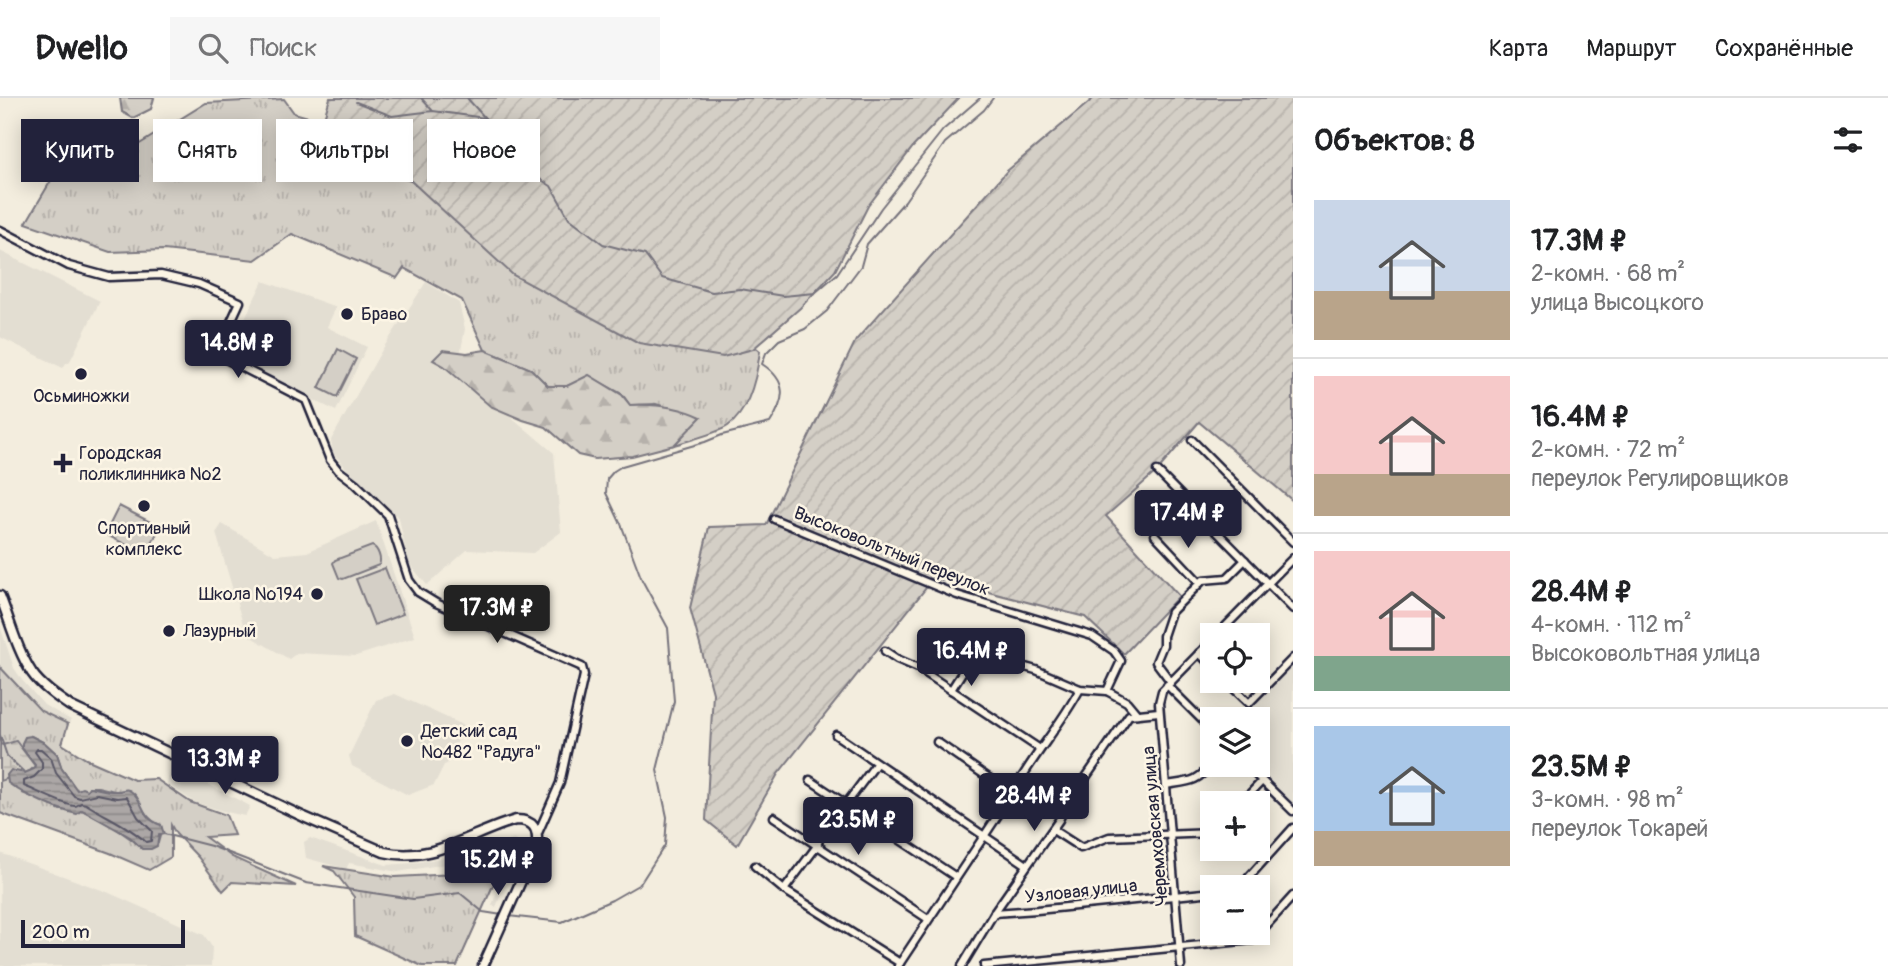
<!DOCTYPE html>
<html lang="ru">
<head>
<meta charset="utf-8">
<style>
	body { margin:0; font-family:Pangolin,sans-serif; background:#f6f6f6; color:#202124; height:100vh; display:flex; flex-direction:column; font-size:26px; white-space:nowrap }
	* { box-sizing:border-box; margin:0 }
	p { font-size:23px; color:#757577 }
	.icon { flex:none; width:38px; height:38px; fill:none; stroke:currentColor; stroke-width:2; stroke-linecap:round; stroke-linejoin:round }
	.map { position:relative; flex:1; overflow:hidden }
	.drawer { display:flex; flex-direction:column; background:#fff; width:595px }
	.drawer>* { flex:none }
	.top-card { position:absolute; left:21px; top:21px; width:665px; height:63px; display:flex; gap:14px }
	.fabs { position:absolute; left:1200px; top:525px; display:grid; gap:14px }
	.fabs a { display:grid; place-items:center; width:70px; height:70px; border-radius:0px; background:#fff; box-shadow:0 4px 18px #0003; font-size:35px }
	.scale { position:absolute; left:21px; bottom:18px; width:164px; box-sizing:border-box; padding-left:7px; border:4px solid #22223b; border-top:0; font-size:19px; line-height:24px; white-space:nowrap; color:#22223b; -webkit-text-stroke:5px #fcf5e5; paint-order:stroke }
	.price { position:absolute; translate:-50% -60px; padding:0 16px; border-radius:7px; background:#22223b; color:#fff; font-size:23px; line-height:46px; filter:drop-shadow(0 2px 4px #0008) }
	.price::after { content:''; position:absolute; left:50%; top:42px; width:21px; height:16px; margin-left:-10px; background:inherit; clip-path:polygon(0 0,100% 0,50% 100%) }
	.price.current { background:#222; color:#fff }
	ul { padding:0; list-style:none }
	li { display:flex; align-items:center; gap:21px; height:175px; padding:0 21px }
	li+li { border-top:2px solid #e0e0e0 }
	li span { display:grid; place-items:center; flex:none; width:196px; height:140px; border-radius:0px; color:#555 }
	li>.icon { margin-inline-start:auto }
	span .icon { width:84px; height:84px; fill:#fffc; stroke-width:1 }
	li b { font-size:30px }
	h2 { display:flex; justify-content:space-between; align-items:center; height:84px; padding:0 21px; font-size:30px }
	.tag { padding:0 24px; border-radius:0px; background:#fff; box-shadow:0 4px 18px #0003; font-size:24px; line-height:63px }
	.tag.current { background:#22223b; color:#fff }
	header { display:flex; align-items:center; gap:42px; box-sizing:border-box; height:98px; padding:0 35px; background:#fff; border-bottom:2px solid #e0e0e0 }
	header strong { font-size:33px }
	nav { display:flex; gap:38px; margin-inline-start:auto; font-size:24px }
	.search { width:490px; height:63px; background:#f6f6f6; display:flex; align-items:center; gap:18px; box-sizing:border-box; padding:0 24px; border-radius:0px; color:#757577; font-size:26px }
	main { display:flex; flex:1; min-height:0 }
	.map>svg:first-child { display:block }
</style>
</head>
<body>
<header>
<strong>Dwello</strong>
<div class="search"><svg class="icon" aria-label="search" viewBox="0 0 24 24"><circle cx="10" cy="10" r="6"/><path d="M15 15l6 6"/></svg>Поиск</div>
<nav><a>Карта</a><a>Маршрут</a><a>Сохранённые</a></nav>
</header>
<main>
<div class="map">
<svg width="1293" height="868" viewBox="0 0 1293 868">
	<defs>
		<pattern id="grass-tufts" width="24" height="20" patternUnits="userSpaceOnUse" patternTransform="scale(1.75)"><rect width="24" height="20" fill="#d4cfc6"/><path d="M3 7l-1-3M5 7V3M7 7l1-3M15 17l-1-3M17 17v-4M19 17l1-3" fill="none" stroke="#b6b1ab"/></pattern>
		<pattern id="forest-firs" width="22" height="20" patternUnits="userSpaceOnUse" patternTransform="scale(1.75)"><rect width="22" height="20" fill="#d4cfc6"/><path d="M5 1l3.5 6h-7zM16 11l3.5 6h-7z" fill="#b6b1ab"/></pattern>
		<pattern id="wetland-marsh" width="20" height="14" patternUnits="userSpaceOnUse" patternTransform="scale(1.75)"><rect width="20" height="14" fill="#d4cfc6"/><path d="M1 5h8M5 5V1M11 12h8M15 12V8" fill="none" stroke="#b6b1ab"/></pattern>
		<pattern id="garden-furrows" width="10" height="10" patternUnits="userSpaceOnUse" patternTransform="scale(1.75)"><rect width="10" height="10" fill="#d4cfc6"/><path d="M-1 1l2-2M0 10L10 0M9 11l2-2" fill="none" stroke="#b6b1ab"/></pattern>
		<pattern id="water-rules" width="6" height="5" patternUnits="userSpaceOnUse" patternTransform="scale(1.75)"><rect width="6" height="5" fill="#aca7a6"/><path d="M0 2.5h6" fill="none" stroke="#8c8888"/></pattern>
	</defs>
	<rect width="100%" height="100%" fill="#f3edde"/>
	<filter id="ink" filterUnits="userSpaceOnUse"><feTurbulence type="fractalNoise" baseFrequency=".0143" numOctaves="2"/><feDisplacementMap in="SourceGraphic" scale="14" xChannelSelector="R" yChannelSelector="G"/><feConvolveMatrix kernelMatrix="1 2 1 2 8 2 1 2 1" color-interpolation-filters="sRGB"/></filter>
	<g filter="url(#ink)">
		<g fill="#e3ded2">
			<path d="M0 153 100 203 69 265H66L63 270 0 239Z"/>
			<path d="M263 183 336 209 327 229 367 249 336 313 226 259Z"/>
			<path d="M426 184 459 205 465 231 457 273 554 355 561 434 533 455 467 452 427 487 408 464 399 420 354 379 333 355 331 342 382 252Z"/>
			<path d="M376 423 415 539 356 558 297 555 289 561 246 536 216 435 222 426 275 457 307 454Z"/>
			<path d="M0 528 14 570 22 582 44 607 71 622 68 626 41 613 0 569Z"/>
			<path d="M1293 561V707L1253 667H1258V621H1250V605Z"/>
			<path d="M395 596 465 628 447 666 444 667 434 687 408 697 352 668 349 658 376 602Z"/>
			<path d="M171 667 250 708 245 718 222 713 194 704 167 686Z"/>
			<path d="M310 740 386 767 413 765 474 754 515 741 521 747 496 809 492 807 503 779 478 774 464 763 398 774 349 765 346 771 306 760 304 744Z"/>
			<path d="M0 755 107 794 204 837 212 849 211 868H0Z"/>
		</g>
		<g fill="url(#grass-tufts)" stroke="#7b7880" stroke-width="2" fill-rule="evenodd">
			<path d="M284 1 294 15 354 32 743 239 760 253C757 277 749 313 728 328 718 335 687 343 674 347L700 319 656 306 630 307 622 296 589 278 567 288H548L531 271 485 252 462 202 404 170 397 180 292 136 255 162 164 152 110 154 26 125 53 79 93 82 137 57 138 47 206 5Z"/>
			<path d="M0 569 41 613 68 626 62 646 86 661 134 682 156 681 190 704 226 717 234 737 205 739 232 759 296 788 232 784 223 793 198 759 176 736 171 727V759L149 772 110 755 0 715ZM31 638 45 645 57 656 62 671 77 693 88 692 89 689H98L136 698C142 710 147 722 161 727L162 731 158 745 138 746 114 729 82 712H60L50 706 22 695 30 673 35 668 25 655Z"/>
			<path d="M323 768 395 779 495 774V783L457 868H422L355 838 354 799 334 773Z"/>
		</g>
		<g fill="url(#forest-firs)" stroke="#7b7880" stroke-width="2">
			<path d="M120 0H154L151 11 133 20 122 14Z"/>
			<path d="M102 47H138L137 57 93 82 53 79 62 49Z"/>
			<path d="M443 252 467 255 485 252 531 271 548 288H567L589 277 622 297 630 307C655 306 678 308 701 319L674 347 632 358 595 361 578 357 546 329 523 322 490 308 444 268 433 262Z"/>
		</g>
		<path fill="url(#wetland-marsh)" stroke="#7b7880" stroke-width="2" d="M16 643 35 668 30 673 0 683V646L3 647Z"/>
		<g fill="url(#garden-furrows)" stroke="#7b7880" stroke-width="2">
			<path d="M330 0H959L913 49 868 108 835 173 800 210 753 251 723 259 639 245 513 177 411 83 335 57 314 53Z"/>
			<path d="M1094 0H1293V403L1199 324 1157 373 1106 418 1179 498 1124 556 1085 519 934 480 778 676 737 747 706 722 713 595 690 510 709 429 766 427 856 242 1007 73Z"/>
		</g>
		<g fill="#d4cfc6" stroke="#7b7880" stroke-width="2">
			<path d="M338 251 356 261 337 299 319 290Z"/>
			<path d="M119 408 160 429 146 457 105 436Z"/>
			<path d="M372 448C378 450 382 462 379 467L343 481 339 480 333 465 335 462Z"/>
			<path d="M385 470 403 516 374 527 356 481Z"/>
		</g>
		<path fill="url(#water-rules)" stroke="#75727b" stroke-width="2" d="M31 638 45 645 57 656 62 671 77 692 82 690 87 692 89 689C98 690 108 694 117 693 123 693 126 689 132 694 145 704 140 720 161 727L164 736 159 737 157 748 151 751H142L130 739 82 712 77 716C55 711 26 698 8 685L7 677 11 672 25 675 34 671 35 667 22 650V645L25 639Z"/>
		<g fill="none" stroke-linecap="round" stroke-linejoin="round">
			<path stroke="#595766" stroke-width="2" d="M37 651H41L51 660 56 675 74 698 80 700 97 696 117 700 127 699 138 719 152 733 151 743 146 744C128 727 106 719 86 706L81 705C79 706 77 708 75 708 69 709 32 691 24 688V683L34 679 42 671V664L35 654Z"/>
			<g stroke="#75727b" stroke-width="2">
				<path d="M421 0 432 12"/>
				<path d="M467 0 485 20"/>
				<path d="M356 4 392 18 433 13 485 20 503 40 532 76 551 88 569 120 603 146 645 157 662 180 712 194 740 191 783 198 815 195 837 176 881 110 943 32 980 0"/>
				<path d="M0 637 7 658 25 675"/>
				<path d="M164 736 211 748 306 785 413 801 460 795 483 814 502 817"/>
				<path d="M508 818 562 824 612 802 640 786 665 747 667 719 657 672 674 603 668 530 642 482 621 426 606 395 607 381 614 373 622 368 705 344 722 337 770 325C786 301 788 283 762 266L766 255 779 242 805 231 827 213 861 168 867 146 905 103 945 45 984 12 993 0"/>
			</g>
			<defs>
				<g id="minor">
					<path d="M0 132 69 168 109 179 161 177 199 186 240 204 216 256 306 302 330 362 338 372 355 385 388 417 409 482 418 494 436 505 582 569 584 577 560 685 538 735"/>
					<path d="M1192 342 1293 444"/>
					<path d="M1157 373 1293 511"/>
					<path d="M774 421 957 497 1092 538 1114 553 1121 563 1107 593"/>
					<path d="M1155 437 1200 485"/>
					<path d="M1217 537 1293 460"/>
					<path d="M885 553 897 561 918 570 1040 651"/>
					<path d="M1199 555 1213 569"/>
					<path d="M1226 583 1249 605 1293 560"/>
					<path d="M1171 584 1156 564 1163 547V538L1171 514 1203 482 1227 480 1245 462"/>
					<path d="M1167 587 1213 633"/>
					<path d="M951 592 973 557 978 556 1036 572 1080 591 1107 593 1127 604 1137 616"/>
					<path d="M836 637 1027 767"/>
					<path d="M937 644 1012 696"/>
					<path d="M1246 667 1293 713"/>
					<path d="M810 682 956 779"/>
					<path d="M1166 687C1191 683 1196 685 1213 665"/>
					<path d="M1241 705 1262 683"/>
					<path d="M774 719 928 821"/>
					<path d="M1053 732 1081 750 1109 739 1213 735"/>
					<path d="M755 768 784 792 900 865"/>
					<path d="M1240 789 1293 730"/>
					<path d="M784 792 817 748 822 732 830 720 842 708 846 706 876 666"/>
					<path d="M994 815 1037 812 1213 794"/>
					<path d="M898 868 1012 696C1032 659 1060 628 1080 591"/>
					<path d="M962 868 994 815 1059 722 1064 711 1129 617 1159 614"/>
					<path d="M984 868 1253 842 1293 798"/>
					<path d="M1181 868 1159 605 1162 593 1213 541"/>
				</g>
				<path id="tertiary" d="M0 498C10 523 17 552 32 575 41 588 57 599 70 608L304 719 384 754C431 766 472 734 516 722 534 722 538 731 537 747L483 868"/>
			</defs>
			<use href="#minor" stroke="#22223b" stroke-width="11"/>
			<use href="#tertiary" stroke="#22223b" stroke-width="13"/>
			<use href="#minor" stroke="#fcf5e5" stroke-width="6"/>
			<use href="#tertiary" stroke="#fcf5e5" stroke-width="8"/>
		</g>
	</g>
	<g fill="#22223b" stroke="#fcf5e5" stroke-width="2.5">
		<circle cx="347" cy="216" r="7"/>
		<circle cx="81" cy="276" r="7"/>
		<path d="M59.5 354.5h7v7h7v7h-7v7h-7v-7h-7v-7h7z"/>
		<circle cx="144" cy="408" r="7"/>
		<circle cx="317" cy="496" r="7"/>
		<circle cx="169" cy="533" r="7"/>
		<circle cx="407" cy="643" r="7"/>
	</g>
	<g text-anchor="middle" stroke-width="5" stroke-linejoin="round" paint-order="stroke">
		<g font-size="18" fill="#22223b" stroke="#fcf5e5" text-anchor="start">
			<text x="361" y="222">Браво</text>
			<text x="81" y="304" text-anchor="middle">Осьминожки</text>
			<text x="79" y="361">Городская<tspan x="79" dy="21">поликлинника №2</tspan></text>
			<text x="144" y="436" text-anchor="middle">Спортивный<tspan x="144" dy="21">комплекс</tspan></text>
			<text x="303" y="502" text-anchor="end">Школа №194</text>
			<text x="183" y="539">Лазурный</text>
			<text x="421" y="639">Детский сад<tspan x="421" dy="21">№482 "Радуга"</tspan></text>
		</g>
		<g font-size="18" fill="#22223b" stroke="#fcf5e5">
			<text transform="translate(892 453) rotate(22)" y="6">Высоковольтный переулок</text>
			<text transform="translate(1155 728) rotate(-95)" y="6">Черемховская улица</text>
			<text transform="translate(1081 793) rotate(-6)" y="6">Узловая улица</text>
		</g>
	</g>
</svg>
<div class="fabs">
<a><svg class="icon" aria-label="locate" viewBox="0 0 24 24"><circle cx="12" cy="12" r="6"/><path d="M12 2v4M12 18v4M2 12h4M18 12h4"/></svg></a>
<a><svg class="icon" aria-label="layers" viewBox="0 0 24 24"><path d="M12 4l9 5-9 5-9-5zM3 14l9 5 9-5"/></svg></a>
<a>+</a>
<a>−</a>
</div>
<div class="scale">200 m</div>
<b class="price" style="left:238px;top:282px">14.8M ₽</b>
<b class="price" style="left:1188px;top:452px">17.4M ₽</b>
<b class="price current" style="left:497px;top:547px">17.3M ₽</b>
<b class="price" style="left:971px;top:590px">16.4M ₽</b>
<b class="price" style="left:225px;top:698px">13.3M ₽</b>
<b class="price" style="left:1034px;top:735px">28.4M ₽</b>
<b class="price" style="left:858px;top:759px">23.5M ₽</b>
<b class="price" style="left:498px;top:799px">15.2M ₽</b>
<div class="top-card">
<a class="tag current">Купить</a>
<a class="tag">Снять</a>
<a class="tag">Фильтры</a>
<a class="tag">Новое</a>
</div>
</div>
<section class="drawer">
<h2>Объектов: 8<svg class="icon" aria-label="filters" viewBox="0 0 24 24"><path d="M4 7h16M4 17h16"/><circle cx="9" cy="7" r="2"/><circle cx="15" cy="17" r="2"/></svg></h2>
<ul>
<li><span style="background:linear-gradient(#c9d6e8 65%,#b9a48a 0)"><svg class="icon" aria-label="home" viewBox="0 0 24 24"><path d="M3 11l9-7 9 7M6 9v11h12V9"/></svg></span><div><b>17.3M ₽</b><p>2-комн. · 68 m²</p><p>улица Высоцкого</p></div></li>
<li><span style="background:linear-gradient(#f6c9c9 70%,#b9a48a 0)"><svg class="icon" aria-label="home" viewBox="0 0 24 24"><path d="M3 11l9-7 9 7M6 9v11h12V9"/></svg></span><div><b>16.4M ₽</b><p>2-комн. · 72 m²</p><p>переулок Регулировщиков</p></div></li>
<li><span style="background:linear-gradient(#f6c9c9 75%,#7fa58c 0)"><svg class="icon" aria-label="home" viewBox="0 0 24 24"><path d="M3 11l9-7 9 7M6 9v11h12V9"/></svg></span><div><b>28.4M ₽</b><p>4-комн. · 112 m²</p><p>Высоковольтная улица</p></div></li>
<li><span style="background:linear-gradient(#a9c7e8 75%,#b9a48a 0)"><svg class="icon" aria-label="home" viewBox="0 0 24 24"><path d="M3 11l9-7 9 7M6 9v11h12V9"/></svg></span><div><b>23.5M ₽</b><p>3-комн. · 98 m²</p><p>переулок Токарей</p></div></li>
</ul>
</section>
</main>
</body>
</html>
